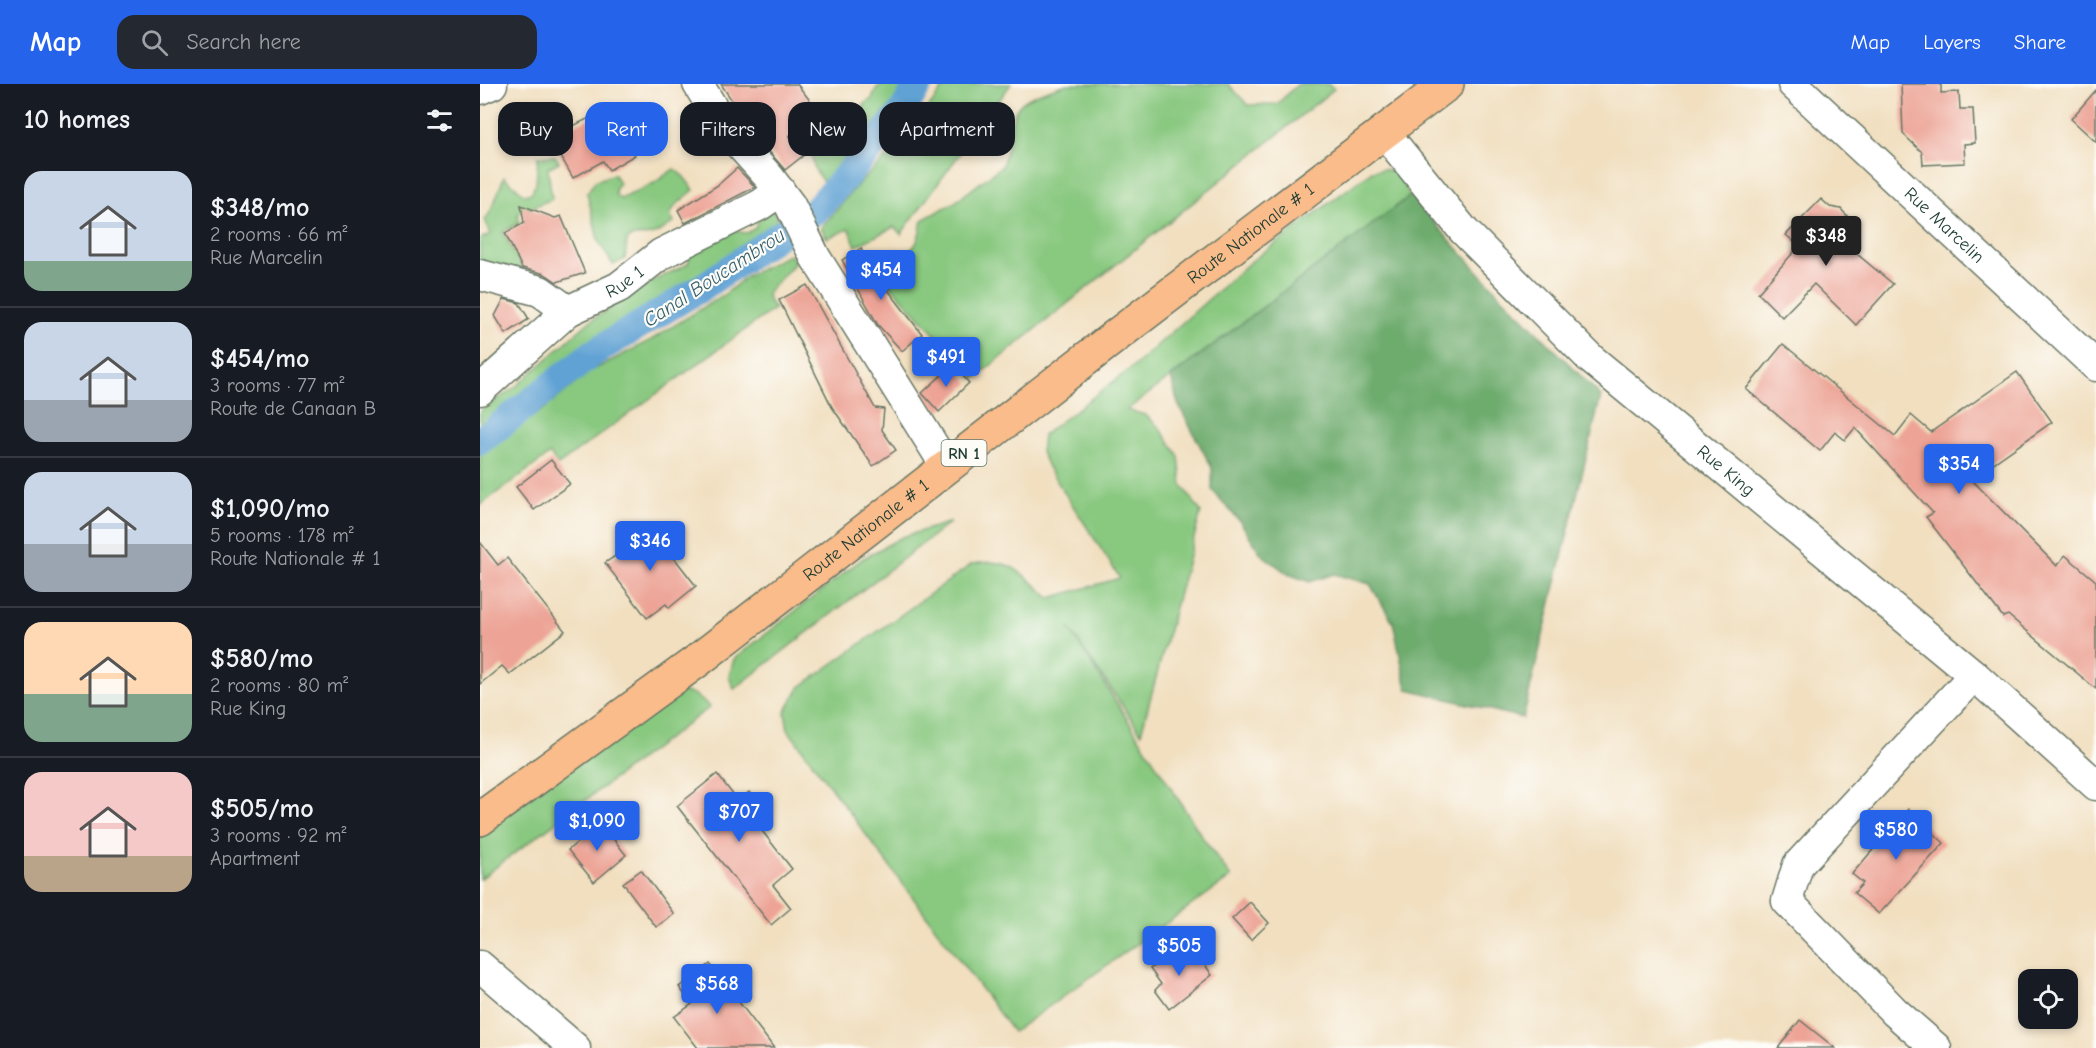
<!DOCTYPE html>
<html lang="en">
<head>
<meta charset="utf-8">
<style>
	body { margin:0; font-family:"Comic Neue",sans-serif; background:#242831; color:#f1f3f6; height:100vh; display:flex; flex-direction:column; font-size:22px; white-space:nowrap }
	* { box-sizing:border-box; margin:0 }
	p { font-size:20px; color:#9ea1a6 }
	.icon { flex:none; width:33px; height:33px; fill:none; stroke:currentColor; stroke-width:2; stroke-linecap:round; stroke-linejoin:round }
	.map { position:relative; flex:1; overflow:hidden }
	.drawer { display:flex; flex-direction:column; background:#171b24; width:480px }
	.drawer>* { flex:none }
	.banner { position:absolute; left:18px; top:18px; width:570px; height:54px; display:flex; gap:12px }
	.fabs { position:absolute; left:1538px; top:885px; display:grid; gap:12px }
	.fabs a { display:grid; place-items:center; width:60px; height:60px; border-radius:12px; background:#171b24; box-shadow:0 3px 9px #0003; font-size:30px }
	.price { position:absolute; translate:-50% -51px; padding:0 14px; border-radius:6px; background:#2563eb; color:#fff; font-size:20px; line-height:39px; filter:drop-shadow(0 2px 3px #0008) }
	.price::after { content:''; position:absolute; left:50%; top:36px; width:18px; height:14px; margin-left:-9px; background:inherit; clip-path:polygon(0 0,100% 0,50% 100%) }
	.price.active { background:#222; color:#fff }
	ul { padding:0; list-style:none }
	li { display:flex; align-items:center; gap:18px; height:150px; padding:0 24px }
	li+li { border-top:2px solid #363941 }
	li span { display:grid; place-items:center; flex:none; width:168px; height:120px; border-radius:18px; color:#555 }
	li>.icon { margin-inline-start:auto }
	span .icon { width:72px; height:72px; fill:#fffc; stroke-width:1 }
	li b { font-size:26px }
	h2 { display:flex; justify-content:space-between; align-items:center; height:72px; padding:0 24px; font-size:26px }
	.tag { padding:0 21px; border-radius:18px; background:#171b24; box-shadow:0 3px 9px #0003; font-size:21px; line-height:54px }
	.tag.active { background:#2563eb; color:#fff }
	header { display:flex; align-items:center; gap:36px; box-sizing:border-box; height:84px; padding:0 30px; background:#2563eb; color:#fff }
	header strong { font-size:28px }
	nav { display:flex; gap:33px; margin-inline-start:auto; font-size:21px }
	.search { width:420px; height:54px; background:#242831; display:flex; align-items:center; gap:15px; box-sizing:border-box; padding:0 21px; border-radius:18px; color:#9ea1a6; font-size:22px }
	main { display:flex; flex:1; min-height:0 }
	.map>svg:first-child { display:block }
</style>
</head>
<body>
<header>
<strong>Map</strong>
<div class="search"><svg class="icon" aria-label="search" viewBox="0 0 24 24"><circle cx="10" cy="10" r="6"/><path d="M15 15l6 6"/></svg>Search here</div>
<nav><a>Map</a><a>Layers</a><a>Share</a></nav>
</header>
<main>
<section class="drawer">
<h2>10 homes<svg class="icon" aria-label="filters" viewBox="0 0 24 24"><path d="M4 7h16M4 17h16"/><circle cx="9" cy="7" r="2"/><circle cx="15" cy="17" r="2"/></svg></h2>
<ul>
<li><span style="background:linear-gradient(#c9d6e8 75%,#7fa58c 0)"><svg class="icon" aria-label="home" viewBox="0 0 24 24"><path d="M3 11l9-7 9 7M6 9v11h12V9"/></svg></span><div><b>$348/mo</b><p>2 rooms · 66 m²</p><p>Rue Marcelin</p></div></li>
<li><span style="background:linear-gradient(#c9d6e8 65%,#9aa5b1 0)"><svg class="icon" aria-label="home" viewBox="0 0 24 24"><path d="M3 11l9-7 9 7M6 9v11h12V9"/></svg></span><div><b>$454/mo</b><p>3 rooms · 77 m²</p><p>Route de Canaan B</p></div></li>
<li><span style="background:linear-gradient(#c9d6e8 60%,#9aa5b1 0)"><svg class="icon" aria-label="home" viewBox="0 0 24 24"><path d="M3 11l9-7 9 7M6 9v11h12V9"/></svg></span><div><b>$1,090/mo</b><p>5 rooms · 178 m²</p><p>Route Nationale # 1</p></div></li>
<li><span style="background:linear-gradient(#ffd9b3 60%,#7fa58c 0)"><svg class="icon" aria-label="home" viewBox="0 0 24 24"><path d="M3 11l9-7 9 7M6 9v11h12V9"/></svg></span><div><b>$580/mo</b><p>2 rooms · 80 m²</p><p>Rue King</p></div></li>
<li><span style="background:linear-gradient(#f6c9c9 70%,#b9a48a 0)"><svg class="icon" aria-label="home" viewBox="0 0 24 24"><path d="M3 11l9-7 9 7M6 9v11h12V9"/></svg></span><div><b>$505/mo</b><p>3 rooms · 92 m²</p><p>Apartment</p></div></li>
</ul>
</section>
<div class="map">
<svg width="1616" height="964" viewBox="0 0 1616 964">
	<rect width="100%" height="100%" fill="#fdfcf7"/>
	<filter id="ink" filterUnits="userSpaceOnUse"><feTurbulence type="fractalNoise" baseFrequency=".0167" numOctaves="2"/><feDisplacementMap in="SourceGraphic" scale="12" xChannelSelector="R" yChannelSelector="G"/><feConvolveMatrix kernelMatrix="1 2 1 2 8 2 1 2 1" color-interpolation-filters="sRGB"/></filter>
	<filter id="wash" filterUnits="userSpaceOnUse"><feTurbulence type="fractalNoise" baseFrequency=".008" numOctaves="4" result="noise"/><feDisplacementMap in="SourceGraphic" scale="24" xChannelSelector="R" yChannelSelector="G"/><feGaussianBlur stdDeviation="1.35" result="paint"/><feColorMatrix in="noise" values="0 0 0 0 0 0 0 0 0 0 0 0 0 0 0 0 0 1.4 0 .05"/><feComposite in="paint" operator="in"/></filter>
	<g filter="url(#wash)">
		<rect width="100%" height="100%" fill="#f1dfc0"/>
		<g fill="#88c87f" stroke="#54825a" stroke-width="1.5">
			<path d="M402 0H445L447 4 423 40 368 94 347 122 338 124 337 121 347 104 335 86 331 69 333 65 344 56 353 39 362 35 380 36 385 19 392 15 396 5Z"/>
			<path d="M466 0H531L421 150 414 143 376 162 369 145 347 154 341 144 379 99 424 57Z"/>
			<path d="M587 0H748L768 21 797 20 818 0H848L854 5 495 294 397 187 412 166 423 171C439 163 439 152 442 136L475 118 522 82C540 21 520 21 587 0Z"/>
			<path d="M75 72 79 78 68 84 72 115 38 129 39 139 23 148 47 193 0 179V155L11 150 5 136C11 130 20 103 24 93L45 111 51 109 56 100 58 73Z"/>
			<path d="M194 85 203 92 214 106 195 122 190 131 194 138C188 142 178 150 171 151 162 153 155 149 147 156L145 175 133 181 118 156 107 109 115 97 134 90 139 100 135 106 136 112 141 115 174 99Z"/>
			<path d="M904 85 917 88 930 112 647 326 665 331 679 343 699 372 702 401 721 428 661 649 589 544 723 754 751 793 533 948 308 646 305 628 319 604 492 480C531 472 542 490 570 514L640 494 569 385 561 368 563 351 654 282 769 179 892 87Z"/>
			<path d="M292 127 297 132 296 139 267 166 237 183 195 214 144 243 0 345V327L34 304 110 237 171 198 208 180 211 168 253 147 267 149 275 144 279 135Z"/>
			<path d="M308 171 315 174 313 181 287 209 289 217 295 224 78 381 70 370 0 421V369L64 325 111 287 171 256 245 210 267 192Z"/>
			<path d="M471 438 254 605 249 593 254 575 382 475 422 453Z"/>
			<path d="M205 608 214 610 230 623 0 795V752L176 614Z"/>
		</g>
		<path fill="#6eac6e" stroke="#467451" stroke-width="1.5" d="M930 112 1018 209 1121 312 1043 634 927 605 913 538 890 500 854 490 830 498 808 490 781 470 761 439 732 406V384L698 320 691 293Z"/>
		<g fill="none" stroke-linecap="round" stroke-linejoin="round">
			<path stroke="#60a2d4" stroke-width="28" d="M0 357 113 269 218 206 336 126 420 31 439 0"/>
		</g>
		<g id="blocks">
			<g fill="#eda497">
				<path d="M241 0H317L339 28 309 52 324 71 305 86 274 50Z"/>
				<path d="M1421 0H1461V9L1479 8 1480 25H1493L1495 59 1484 60 1485 79 1443 81 1442 68 1423 50Z"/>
				<path d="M1616 6V58L1591 35Z"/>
				<path d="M126 26 155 71 129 86 123 77 93 94 70 53Z"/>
				<path d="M257 84 275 103 205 139 198 126 238 101Z"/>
				<path d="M1341 115 1350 123 1361 125 1368 133 1364 141 1374 150 1365 160 1413 200 1376 241 1334 200 1302 233 1278 209 1319 162 1306 151Z"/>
				<path d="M41 121 75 134 81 132 105 189 77 198 65 190 42 184 25 149 44 139Z"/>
				<path d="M381 164 385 174 410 204 408 206 442 250 422 267 398 241 362 176Z"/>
				<path d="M327 201 395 324 404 325 402 346 416 366 393 382 352 323 299 216Z"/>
				<path d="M24 215 39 219 49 235 26 250 15 232Z"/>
				<path d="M1303 260 1415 352 1431 331 1451 348 1537 288 1572 338 1491 395 1577 482 1585 471 1616 497V605L1528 531 1523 533 1446 433 1453 429 1375 344 1365 356 1355 348 1340 367 1266 305Z"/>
				<path d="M473 281 489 299 459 328 442 309Z"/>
				<path d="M71 376 90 400 54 426 36 403Z"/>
				<path d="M168 440 216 502 189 524 186 520 167 534 125 479 144 466 140 461Z"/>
				<path d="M0 458 18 481 27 474 85 547 30 590 22 582 0 600Z"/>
				<path d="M237 690 258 717 269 708 286 729 275 738 312 785 293 801 311 824 291 841 197 722Z"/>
				<path d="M1428 725 1464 759 1399 830 1374 809 1383 799 1372 790Z"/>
				<path d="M121 739 146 771 114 798 88 766Z"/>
				<path d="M161 786 194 830 176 843 143 799Z"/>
				<path d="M770 818 789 839 771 856 752 835Z"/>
				<path d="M697 864 709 879 719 872 732 891 689 925 675 906 681 900 670 885Z"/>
				<path d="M230 880 294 964H218L194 933 212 920 199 903Z"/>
				<path d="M1320 936 1355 964H1298Z"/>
			</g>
		</g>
	</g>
	<g filter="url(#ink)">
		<use href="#blocks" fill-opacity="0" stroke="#687665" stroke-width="1.5"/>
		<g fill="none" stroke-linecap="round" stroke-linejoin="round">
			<defs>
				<g id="minor">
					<path d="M218 0 244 43 289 93 310 121 335 173 466 382"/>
					<path id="s1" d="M1313 0 1616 282"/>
					<path d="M0 5 12 0"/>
					<path id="s2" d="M903 47 984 147 1111 275 1494 591 1616 701"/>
					<path d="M0 191 60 207 88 227"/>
					<path id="s3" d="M0 306 88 227 139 203 181 170 280 121 300 107"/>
					<path d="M0 882 95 964"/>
					<path d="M1456 964 1415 928 1307 817 1318 781 1494 591"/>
				</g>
				<g id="major">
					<path id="s4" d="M0 735 217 577 633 254 967 0"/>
				</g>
			</defs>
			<use href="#minor" stroke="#687665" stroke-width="33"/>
			<use href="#major" stroke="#687665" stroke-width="36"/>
			<use href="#minor" stroke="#fff" stroke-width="30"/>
			<use href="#major" stroke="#f9bc8a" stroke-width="33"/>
		</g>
	</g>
	<g text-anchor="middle" stroke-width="4.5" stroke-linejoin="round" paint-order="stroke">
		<rect fill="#fdfcf7" stroke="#62766e" stroke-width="1.5" x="461.5" y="356" width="45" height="26" rx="4.5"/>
		<g font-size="16" font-weight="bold" fill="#1f3d34">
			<text x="484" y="375">RN 1</text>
		</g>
		<g font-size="18" fill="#1f3d34" stroke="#fdfcf7">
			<text dy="6" stroke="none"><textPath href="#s1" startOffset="207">Rue Marcelin</textPath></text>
			<text dy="6" stroke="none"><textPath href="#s4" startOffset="968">Route Nationale # 1</textPath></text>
			<text dy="6" stroke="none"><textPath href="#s3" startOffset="182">Rue 1</textPath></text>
			<text dy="6" stroke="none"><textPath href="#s2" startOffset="484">Rue King</textPath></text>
			<text dy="6" stroke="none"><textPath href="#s4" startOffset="482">Route Nationale # 1</textPath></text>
		</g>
		<g font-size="20" font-style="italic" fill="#36606c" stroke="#fdfcf7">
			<text transform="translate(234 193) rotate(-33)" y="7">Canal Boucambrou</text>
		</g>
	</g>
</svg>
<div class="fabs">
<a><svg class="icon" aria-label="locate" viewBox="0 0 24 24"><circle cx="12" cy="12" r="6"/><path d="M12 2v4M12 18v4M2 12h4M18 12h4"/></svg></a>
</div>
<b class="price active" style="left:1346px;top:183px">$348</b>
<b class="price" style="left:401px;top:217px">$454</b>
<b class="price" style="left:466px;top:304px">$491</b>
<b class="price" style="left:1479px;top:411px">$354</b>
<b class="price" style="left:170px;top:488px">$346</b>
<b class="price" style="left:259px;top:759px">$707</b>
<b class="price" style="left:117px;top:768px">$1,090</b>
<b class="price" style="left:1416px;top:777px">$580</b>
<b class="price" style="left:699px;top:893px">$505</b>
<b class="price" style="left:237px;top:931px">$568</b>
<div class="banner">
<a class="tag">Buy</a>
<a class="tag active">Rent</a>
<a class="tag">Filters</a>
<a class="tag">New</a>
<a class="tag">Apartment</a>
</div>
</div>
</main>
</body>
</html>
